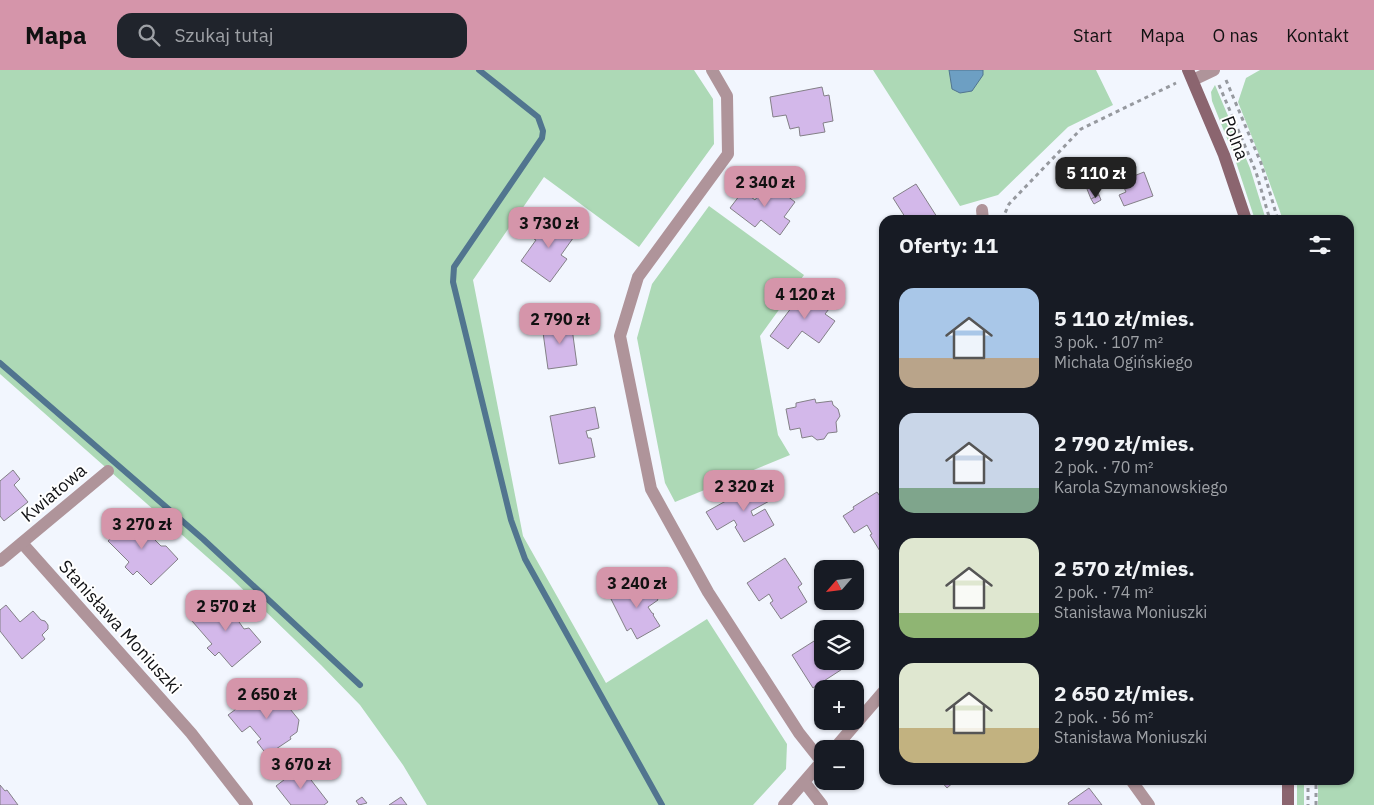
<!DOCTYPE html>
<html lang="pl">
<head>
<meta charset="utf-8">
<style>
	body { margin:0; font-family:"IBM Plex Sans",sans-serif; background:#20242c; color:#f1f3f6; height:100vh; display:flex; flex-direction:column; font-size:19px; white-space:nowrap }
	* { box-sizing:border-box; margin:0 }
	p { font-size:16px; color:#9ea1a6 }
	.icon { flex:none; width:28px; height:28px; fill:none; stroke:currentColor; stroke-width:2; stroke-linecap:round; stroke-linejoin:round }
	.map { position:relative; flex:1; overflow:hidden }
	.panel { position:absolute; left:879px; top:145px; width:475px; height:570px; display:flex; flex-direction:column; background:#171b24; border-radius:15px; box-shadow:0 1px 4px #0004 }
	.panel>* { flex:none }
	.needle { width:32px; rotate:242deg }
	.buttons { position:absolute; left:814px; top:490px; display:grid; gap:10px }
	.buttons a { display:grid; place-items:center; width:50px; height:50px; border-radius:10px; background:#171b24; box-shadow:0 1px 4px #0004; font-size:25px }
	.price { position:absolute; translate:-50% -42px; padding:0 11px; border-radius:10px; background:#d595aa; color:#111; font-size:16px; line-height:32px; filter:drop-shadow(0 1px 2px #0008) }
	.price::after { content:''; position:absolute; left:50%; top:30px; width:15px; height:11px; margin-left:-8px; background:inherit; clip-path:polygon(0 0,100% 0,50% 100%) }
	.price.selected { background:#222; color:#fff }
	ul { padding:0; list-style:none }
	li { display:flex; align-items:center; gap:15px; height:125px; padding:0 20px }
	li span { display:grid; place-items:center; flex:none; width:140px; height:100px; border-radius:15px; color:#555 }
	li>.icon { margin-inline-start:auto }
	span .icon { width:60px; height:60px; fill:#fffc; stroke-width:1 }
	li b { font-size:21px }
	h2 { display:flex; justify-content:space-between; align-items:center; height:60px; padding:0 20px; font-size:21px }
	header { display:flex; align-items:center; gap:30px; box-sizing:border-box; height:70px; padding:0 25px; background:#d595aa; color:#111 }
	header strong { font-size:24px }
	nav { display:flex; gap:28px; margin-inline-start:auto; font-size:18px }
	.search { width:350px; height:45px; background:#20242c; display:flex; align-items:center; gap:12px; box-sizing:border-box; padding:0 18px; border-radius:15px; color:#9ea1a6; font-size:19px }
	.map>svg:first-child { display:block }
</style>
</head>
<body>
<header>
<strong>Mapa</strong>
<div class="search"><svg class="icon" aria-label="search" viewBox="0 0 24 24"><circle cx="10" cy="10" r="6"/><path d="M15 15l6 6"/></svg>Szukaj tutaj</div>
<nav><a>Start</a><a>Mapa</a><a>O nas</a><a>Kontakt</a></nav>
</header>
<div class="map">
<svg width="1374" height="735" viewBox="0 0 1374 735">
	<rect width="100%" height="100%" fill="#f2f6fe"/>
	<g fill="#add9b6">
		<path d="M0 0H694L713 29 714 74 639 177 544 107 473 210 523 466 606 613 707 549 787 674 786 699 753 735H427L403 695 360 635 321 595 232 509 0 304Z"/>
		<path d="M873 0H1096L1113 35 1068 57 998 125 960 136Z"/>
		<path d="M1260 0H1374V735H1318V710H1349V150H1283L1262 92 1238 32 1246 8Z"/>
		<path d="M1215 15 1250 98 1266 150H1255L1234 86 1212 31 1211 22Z"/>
		<path d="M709 136 804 205 760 266 778 365 790 385 675 432 665 413 637 268 652 214Z"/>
		<rect x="1297" y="710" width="7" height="25"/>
	</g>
	<path fill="#6d9fc3" stroke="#51758f" d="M949 0H983V5L972 21 960 23 952 19Z"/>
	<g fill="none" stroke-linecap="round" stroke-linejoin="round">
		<g stroke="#51758f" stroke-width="6">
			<path d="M479 0 538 47 543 61 542 68 454 197 453 212 511 450 525 489 662 735"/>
			<path d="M0 293 203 469 360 615"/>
		</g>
	</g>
	<g fill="#d3b8ea" stroke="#838087">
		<path d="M822 17 824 26 829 25 833 51 823 53 825 62 800 66 799 57 790 59 786 45 773 47 770 27Z"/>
		<path d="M1091 93 1094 105 1077 112 1074 99Z"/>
		<path d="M1144 102 1153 126 1124 136 1119 125 1126 122 1121 111Z"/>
		<path d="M1091 106 1099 125 1091 129 1083 109Z"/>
		<path d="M769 112 795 132 784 147 790 151 780 165 761 150 755 157 730 138 743 121 755 130Z"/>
		<path d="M916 114 937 147 933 150H907L893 128Z"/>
		<path d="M1099 125 1101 130 1094 134 1091 129Z"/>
		<path d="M553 147 576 164 561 185 567 189 550 212 521 191 536 170 534 169 545 154 547 155Z"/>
		<path d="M816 220 833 234 825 244 835 251 819 273 802 261 788 279 770 266 804 221 811 227Z"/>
		<path d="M571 251 577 295 548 299 542 255Z"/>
		<path d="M815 329 816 333 832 331 833 335 838 339 840 346 836 352 837 362 828 363 824 369 817 370 812 366 802 368 800 358 790 360 786 339 796 337V333Z"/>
		<path d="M595 337 599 358 586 361 588 368H591L595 387 559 394 550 346Z"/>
		<path d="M13 400 20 409 14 415 28 432 4 451 0 446V411Z"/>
		<path d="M762 411 773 429 751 441 753 446 765 439 774 455 744 472 735 457 737 455 734 450 717 460 706 442Z"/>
		<path d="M877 422 884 432 883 486 870 465 872 464 867 455 854 463 843 446 854 439 853 437Z"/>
		<path d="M135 444 158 467 155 470 161 476H166L178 489 151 515 137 501 133 505 125 497 129 492 108 471Z"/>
		<path d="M785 488 802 514 798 517 807 532 781 549 770 533 773 531 769 524 759 531 747 513Z"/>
		<path d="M646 509 658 530 648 537 652 543 654 544 653 545 660 556 637 569 631 558 627 561 611 529Z"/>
		<path d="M220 526 241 550 239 552 244 559 249 558 261 572 232 597 219 582 215 586 207 578 212 574 192 551Z"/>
		<path d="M6 535 20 552 33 541 41 550 45 551 48 555V559L42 565 45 569 22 589 0 561V540Z"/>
		<path d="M822 566V591H844L847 596 813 618 792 585Z"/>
		<path d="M273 618 299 650 297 662 290 667 291 669 267 685 257 672 261 669 250 656 242 662 228 645 251 628 254 632Z"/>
		<path d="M301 697 328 732 324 735H291L276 716Z"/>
		<path d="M940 710H956L947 718Z"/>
		<path d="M0 715 5 721 7 720 18 735H0Z"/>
		<path d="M1089 718 1102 735H1069L1068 733Z"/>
		<path d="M362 727 367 733 359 735 356 731Z"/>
		<path d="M401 727 407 735H389Z"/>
	</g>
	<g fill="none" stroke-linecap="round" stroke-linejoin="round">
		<g stroke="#96999f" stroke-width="3" stroke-dasharray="4 4" stroke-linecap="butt">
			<path d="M1226 10 1261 93 1278 150"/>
			<path d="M1219 15 1256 102 1270 150"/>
			<path d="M1002 150 1009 134 1081 59 1176 13"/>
			<path d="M1308 710V735"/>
			<path d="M1316 735V710"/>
		</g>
		<g stroke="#af949a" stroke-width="12">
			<path d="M712 0 727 26 728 84 638 207 620 266 651 419 708 522 799 663 822 692"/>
			<path d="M1193 10 1214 0"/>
			<path d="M982 140 983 150"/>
			<path d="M22 473 191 663 247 735"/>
			<path d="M0 491 108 401"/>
			<path d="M834 679 884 621"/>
			<path d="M1131 710 1149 735"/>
			<path d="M805 713 822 735"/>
			<path d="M784 735 822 691"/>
		</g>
		<g stroke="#8b656f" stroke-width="12">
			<path d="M1188 0 1224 85 1246 150"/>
			<path d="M1288 710V735"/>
		</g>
	</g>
	<g text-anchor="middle" stroke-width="4" stroke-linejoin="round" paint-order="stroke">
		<g font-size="18" fill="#111215" stroke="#fff">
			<text transform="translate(1235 68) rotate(69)" y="6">Polna</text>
			<text transform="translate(54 423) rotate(-40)" y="6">Kwiatowa</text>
			<text transform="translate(120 557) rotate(48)" y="6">Stanisława Moniuszki</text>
		</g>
	</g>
</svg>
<div class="buttons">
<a><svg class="needle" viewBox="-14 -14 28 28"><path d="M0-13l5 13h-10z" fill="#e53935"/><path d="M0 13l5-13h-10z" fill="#9ea1a6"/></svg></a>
<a><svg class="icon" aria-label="layers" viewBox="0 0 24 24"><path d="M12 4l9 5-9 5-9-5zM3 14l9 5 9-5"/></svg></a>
<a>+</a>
<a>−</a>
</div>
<b class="price selected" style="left:1096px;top:129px">5 110 zł</b>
<b class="price" style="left:765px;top:138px">2 340 zł</b>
<b class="price" style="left:549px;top:179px">3 730 zł</b>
<b class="price" style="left:805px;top:250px">4 120 zł</b>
<b class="price" style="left:560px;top:275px">2 790 zł</b>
<b class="price" style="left:744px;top:442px">2 320 zł</b>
<b class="price" style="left:142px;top:480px">3 270 zł</b>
<b class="price" style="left:637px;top:539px">3 240 zł</b>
<b class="price" style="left:226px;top:562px">2 570 zł</b>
<b class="price" style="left:267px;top:650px">2 650 zł</b>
<b class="price" style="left:301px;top:720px">3 670 zł</b>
<section class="panel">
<h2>Oferty: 11<svg class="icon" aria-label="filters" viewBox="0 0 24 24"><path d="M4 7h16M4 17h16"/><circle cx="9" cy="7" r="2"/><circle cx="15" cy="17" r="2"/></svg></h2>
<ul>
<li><span style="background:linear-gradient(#a9c7e8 70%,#b9a48a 0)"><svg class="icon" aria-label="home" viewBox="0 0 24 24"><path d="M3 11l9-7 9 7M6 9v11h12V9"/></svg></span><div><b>5 110 zł/mies.</b><p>3 pok. · 107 m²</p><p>Michała Ogińskiego</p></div></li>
<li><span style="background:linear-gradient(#c9d6e8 75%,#7fa58c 0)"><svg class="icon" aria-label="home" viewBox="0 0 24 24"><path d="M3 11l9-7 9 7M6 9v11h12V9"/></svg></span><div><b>2 790 zł/mies.</b><p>2 pok. · 70 m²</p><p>Karola Szymanowskiego</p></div></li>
<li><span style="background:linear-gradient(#dfe7d0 75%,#8fb573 0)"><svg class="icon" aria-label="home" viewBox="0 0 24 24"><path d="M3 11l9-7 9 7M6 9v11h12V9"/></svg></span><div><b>2 570 zł/mies.</b><p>2 pok. · 74 m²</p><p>Stanisława Moniuszki</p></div></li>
<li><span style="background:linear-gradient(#dfe7d0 65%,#c2b280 0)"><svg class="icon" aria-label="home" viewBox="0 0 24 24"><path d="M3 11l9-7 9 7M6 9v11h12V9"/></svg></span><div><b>2 650 zł/mies.</b><p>2 pok. · 56 m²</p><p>Stanisława Moniuszki</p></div></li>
</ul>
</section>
</div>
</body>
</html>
